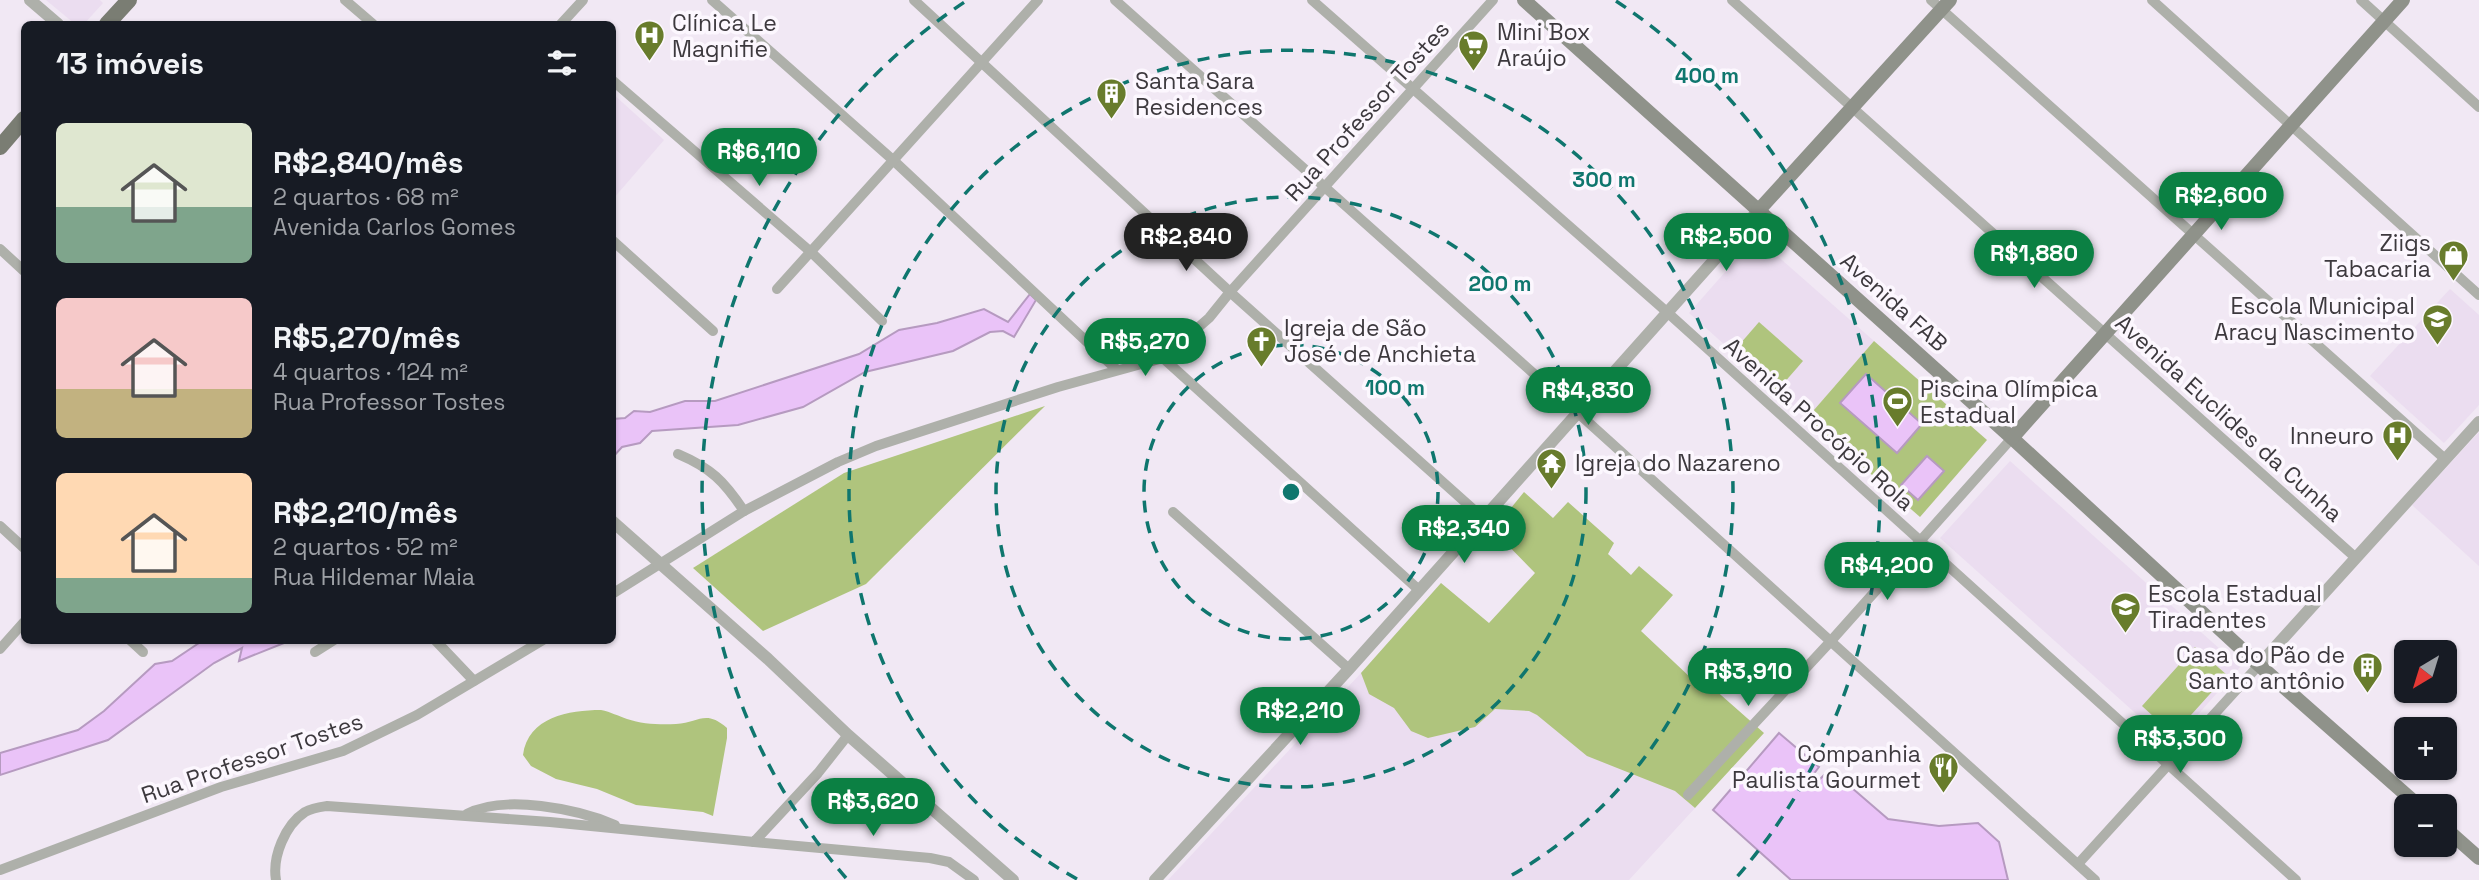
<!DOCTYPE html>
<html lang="pt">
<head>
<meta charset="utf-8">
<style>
	body { margin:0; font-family:"Space Grotesk",sans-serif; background:#242831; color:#f1f3f6; height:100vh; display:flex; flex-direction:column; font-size:26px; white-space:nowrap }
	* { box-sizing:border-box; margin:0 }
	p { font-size:23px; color:#9ea1a6 }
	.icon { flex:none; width:38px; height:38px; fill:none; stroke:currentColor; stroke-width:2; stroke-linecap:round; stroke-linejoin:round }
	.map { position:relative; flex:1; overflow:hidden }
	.sheet { position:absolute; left:21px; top:21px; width:595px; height:623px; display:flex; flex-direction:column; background:#171b24; border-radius:10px; box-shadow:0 2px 5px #0004 }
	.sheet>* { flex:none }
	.needle { width:46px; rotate:218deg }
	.buttons { position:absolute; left:2394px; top:640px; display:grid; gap:14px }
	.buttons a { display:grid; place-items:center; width:63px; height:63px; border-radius:10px; background:#171b24; box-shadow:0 2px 5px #0004; font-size:35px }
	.price { position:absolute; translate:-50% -60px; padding:0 16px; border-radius:24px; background:#0b8043; color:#fff; font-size:23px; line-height:46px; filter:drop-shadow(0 2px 4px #0008) }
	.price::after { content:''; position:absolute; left:50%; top:42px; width:21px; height:16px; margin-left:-10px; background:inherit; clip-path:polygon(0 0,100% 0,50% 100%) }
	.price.active { background:#222; color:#fff }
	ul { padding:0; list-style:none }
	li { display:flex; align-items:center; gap:21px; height:175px; padding:0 35px }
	li span { display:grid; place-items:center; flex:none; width:196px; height:140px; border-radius:10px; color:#555 }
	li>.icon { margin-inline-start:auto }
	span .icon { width:84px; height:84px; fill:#fffc; stroke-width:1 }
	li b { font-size:30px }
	h2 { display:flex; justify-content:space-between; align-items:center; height:84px; padding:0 35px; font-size:30px }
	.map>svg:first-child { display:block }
</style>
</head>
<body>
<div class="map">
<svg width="2479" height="880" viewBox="0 0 2479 880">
	<rect width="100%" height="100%" fill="#f1e8f4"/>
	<g fill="#ebddf0">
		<path d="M46 0H100L103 3 84 24H75Z"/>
		<path d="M613 94 664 140 613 199Z"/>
		<path d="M1756 237 1874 341 1807 418 1689 313Z"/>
		<path d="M2450 289 2479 315V405L2444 443 2370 376Z"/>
		<path d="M2479 432V566L2412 505Z"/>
		<path d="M2010 461 2240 667 2171 745 1940 538Z"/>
		<path d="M1441 583 1695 808 1629 880H1168L1361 673Z"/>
	</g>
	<g fill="#afc47d">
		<path d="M1759 322 1803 361 1777 391 1733 352Z"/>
		<path d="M1874 341 1987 440 1920 517 1807 418Z"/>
		<path d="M1045 406 866 584 763 631 693 568 844 473Z"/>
		<path d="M1524 492 1553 518 1568 502 1614 543 1608 554 1631 575 1639 566 1673 595 1641 631 1691 678 1696 673 1764 733 1695 808 1675 791 1587 756 1537 715 1529 711 1495 709 1475 727 1428 738 1411 731 1394 708 1369 694 1361 673 1441 583 1489 623 1535 573 1493 530Z"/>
		<path d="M2195 647 2227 675 2182 725 2185 729 2177 738 2142 706Z"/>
		<path d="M601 710C611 712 618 716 627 719 642 724 660 725 676 724 699 723 705 709 727 728V738L713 816 703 812 636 805 597 789 556 779 531 766 523 755C528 717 569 710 601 710Z"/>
	</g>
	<g fill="#eac3f8" stroke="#b69ac0" stroke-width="2">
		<path d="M1030 294 1036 300 1014 337 1003 331 990 332 953 351 865 372 803 407 738 425 652 431 640 443 622 447 613 457V419L625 418 634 411 650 412 685 401H715L859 354 899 330 937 323 984 309 1008 322Z"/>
		<path d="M1866 374 1922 424 1897 453 1840 403Z"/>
		<path d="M1927 456 1944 471 1918 500 1901 485Z"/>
		<path d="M202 641H289L239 661 242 648 214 663 108 740 0 775V753L78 730 104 711 155 664 172 661Z"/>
		<path d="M1779 733 1819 767 1810 779 1815 784 1830 769 1888 819 1939 826 1978 823 1999 842 2008 880H1791L1713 810Z"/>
	</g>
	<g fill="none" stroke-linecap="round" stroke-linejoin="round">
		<g stroke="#aeb0aa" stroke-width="10">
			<path d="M345 0 373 24"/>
			<path d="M712 0 893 160 1116 369"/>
			<path d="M914 0 1230 292 1483 518"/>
			<path d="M1115 0 1578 413 2095 880"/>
			<path d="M1312 0 1668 313 2296 880"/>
			<path d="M1732 0 2356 558"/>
			<path d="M1931 0 2445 459"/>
			<path d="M2152 0 2479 295"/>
			<path d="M2361 0 2479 107"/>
			<path d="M561 24 583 0"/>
			<path d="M612 80 812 253 882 321"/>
			<path d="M612 240 713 331"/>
			<path d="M0 249 24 271"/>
			<path d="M777 289 1038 0"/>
			<path d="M1163 358 1419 590"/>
			<path d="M678 454C711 468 724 481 744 511"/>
			<path d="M1173 512 1349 669"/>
			<path d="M0 526 24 548"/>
			<path d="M612 594 744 511 838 462 876 446 1058 387 1163 358 1209 318 1230 292 1493 0"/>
			<path d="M130 640 143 652"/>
			<path d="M435 640 474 681"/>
			<path d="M0 649 24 622"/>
			<path d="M315 652 334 640"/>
			<path d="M1688 795 1830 642 2012 438"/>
			<path d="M467 814C504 794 578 809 615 825"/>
			<path d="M754 842 930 858 949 862 974 880"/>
			<path d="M2078 864 2259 665"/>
			<path d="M0 870 221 787 343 751 417 715 543 640"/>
			<path d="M276 880C272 857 285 825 305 812 312 808 320 807 327 806L550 822 754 842 818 773 848 735"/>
		</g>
		<g stroke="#aeb0aa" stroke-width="12">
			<path d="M30 0 58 24"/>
			<path d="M612 521 768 659 848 735 1013 880"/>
			<path d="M2259 665 2479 422"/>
			<path d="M1155 880 1349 669 1758 211"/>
		</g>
		<g stroke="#8f928a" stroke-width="14">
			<path d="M1524 0 2012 438 2259 665 2420 807"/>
			<path d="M1758 211 1950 0"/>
			<path d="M2012 438 2403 0"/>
			<path d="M2445 828 2479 858"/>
		</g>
		<g stroke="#7a7d73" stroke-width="16">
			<path d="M107 24 129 0"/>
			<path d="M0 147 24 119"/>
		</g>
	</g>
	<g fill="none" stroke="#0f766e" stroke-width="3.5" stroke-dasharray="12 9">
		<circle cx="1291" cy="492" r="147"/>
		<circle cx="1291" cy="492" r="295"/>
		<path d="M1077 879A442 442 0 1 1 1505 879"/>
		<path d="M846 878A589 589 0 0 1 966 1M1616 1A589 589 0 0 1 1736 878"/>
	</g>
	<defs>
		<symbol id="hospital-pin" viewBox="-11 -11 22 30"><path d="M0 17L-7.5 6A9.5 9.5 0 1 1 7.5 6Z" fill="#687c2c" stroke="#fcf7fe"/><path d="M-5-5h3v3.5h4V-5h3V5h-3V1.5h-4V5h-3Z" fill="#fff"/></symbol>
		<symbol id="supermarket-pin" viewBox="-11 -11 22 30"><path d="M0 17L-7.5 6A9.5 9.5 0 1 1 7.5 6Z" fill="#687c2c" stroke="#fcf7fe"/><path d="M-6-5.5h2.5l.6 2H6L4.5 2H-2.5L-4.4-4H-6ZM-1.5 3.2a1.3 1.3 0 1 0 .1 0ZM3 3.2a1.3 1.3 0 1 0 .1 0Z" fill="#fff"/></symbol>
		<symbol id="building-pin" viewBox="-11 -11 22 30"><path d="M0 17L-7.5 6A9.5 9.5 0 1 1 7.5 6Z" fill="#687c2c" stroke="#fcf7fe"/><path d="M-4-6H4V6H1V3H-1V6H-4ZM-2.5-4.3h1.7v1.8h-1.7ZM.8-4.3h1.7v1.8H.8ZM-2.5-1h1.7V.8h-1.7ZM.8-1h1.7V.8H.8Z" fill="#fff"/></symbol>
		<symbol id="shop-pin" viewBox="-11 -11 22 30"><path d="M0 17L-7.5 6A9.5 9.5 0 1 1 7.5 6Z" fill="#687c2c" stroke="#fcf7fe"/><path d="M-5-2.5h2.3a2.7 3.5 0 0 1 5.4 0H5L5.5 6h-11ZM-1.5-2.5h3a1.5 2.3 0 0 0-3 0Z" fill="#fff"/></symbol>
		<symbol id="school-pin" viewBox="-11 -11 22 30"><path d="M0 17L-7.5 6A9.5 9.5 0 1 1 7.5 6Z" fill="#687c2c" stroke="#fcf7fe"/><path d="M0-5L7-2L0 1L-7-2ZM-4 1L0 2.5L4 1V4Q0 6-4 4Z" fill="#fff"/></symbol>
		<symbol id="church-pin" viewBox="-11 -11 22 30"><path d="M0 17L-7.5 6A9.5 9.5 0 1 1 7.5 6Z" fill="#687c2c" stroke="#fcf7fe"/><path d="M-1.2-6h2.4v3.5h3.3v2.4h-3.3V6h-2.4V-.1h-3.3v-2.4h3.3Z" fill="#fff"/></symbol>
		<symbol id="stadium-pin" viewBox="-11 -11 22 30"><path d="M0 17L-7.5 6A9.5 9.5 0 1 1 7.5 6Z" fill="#687c2c" stroke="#fcf7fe"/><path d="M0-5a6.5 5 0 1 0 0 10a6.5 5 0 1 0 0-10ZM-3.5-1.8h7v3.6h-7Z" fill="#fff"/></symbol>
		<symbol id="temple-pin" viewBox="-11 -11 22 30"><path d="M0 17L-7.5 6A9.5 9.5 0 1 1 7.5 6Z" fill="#687c2c" stroke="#fcf7fe"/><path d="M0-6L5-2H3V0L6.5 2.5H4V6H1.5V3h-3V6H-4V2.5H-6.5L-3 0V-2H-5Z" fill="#fff"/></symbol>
		<symbol id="restaurant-pin" viewBox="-11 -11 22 30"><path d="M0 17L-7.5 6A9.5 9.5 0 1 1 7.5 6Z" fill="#687c2c" stroke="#fcf7fe"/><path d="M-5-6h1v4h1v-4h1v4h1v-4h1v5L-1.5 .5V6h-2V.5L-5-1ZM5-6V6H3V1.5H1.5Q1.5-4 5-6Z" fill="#fff"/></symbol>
	</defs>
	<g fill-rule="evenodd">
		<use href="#hospital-pin" x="632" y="18" width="35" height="47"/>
		<use href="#supermarket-pin" x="1456" y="28" width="35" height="47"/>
		<use href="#building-pin" x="1094" y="76" width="35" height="47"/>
		<use href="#shop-pin" x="2436" y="238" width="35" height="47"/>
		<use href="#school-pin" x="2420" y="302" width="35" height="47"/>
		<use href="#church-pin" x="1244" y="324" width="35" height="47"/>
		<use href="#stadium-pin" x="1880" y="384" width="35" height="47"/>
		<use href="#hospital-pin" x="2380" y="418" width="35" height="47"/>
		<use href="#temple-pin" x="1534" y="446" width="35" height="47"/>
		<use href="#school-pin" x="2108" y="590" width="35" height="47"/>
		<use href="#building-pin" x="2350" y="650" width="35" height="47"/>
		<use href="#restaurant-pin" x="1926" y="750" width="35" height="47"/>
	</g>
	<g text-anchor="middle" stroke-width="7" stroke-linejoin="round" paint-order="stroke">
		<g font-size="23" fill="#3d393e" stroke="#fcf7fe" text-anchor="start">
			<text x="672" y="31">Clínica Le<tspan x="672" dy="26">Magnifie</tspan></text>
			<text x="1497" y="40">Mini Box<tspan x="1497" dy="26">Araújo</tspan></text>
			<text x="1135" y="89">Santa Sara<tspan x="1135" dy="26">Residences</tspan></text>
			<text x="2431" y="251" text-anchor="end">Ziigs<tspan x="2431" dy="26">Tabacaria</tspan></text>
			<text x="2415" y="314" text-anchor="end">Escola Municipal<tspan x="2415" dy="26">Aracy Nascimento</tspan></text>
			<text x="1284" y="336">Igreja de São<tspan x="1284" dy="26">José de Anchieta</tspan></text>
			<text x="1920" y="397">Piscina Olímpica<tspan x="1920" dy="26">Estadual</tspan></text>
			<text x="2374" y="444" text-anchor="end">Inneuro</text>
			<text x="1575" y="471">Igreja do Nazareno</text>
			<text x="2148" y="602">Escola Estadual<tspan x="2148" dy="26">Tiradentes</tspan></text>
			<text x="2345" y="663" text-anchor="end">Casa do Pão de<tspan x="2345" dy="26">Santo antônio</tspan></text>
			<text x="1921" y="762" text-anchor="end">Companhia<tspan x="1921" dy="26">Paulista Gourmet</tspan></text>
		</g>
		<g font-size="23" fill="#3d393e" stroke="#fcf7fe">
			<text transform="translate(1367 111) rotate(-48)" y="8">Rua Professor Tostes</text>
			<text transform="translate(1894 302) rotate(42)" y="8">Avenida FAB</text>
			<text transform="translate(2229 418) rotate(42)" y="8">Avenida Euclides da Cunha</text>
			<text transform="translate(1819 424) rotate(42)" y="8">Avenida Procópio Rola</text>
			<text transform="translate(252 758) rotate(-19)" y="8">Rua Professor Tostes</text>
		</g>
	</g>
	<circle cx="1291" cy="492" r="10" fill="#0f766e" stroke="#fcf7fe" stroke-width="3.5"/>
	<g font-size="21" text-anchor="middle" font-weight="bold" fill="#0f766e" stroke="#fcf7fe" stroke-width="7" stroke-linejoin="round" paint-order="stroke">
		<text x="1707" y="83">400 m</text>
		<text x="1604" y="187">300 m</text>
		<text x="1500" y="291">200 m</text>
		<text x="1395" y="395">100 m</text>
	</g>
</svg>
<div class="buttons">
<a><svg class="needle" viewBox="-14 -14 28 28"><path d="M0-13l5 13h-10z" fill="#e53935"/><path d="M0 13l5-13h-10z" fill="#9ea1a6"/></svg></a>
<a>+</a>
<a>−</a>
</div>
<b class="price" style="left:759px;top:188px">R$6,110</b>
<b class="price" style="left:2221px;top:232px">R$2,600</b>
<b class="price active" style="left:1186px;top:273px">R$2,840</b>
<b class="price" style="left:1726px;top:273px">R$2,500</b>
<b class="price" style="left:2034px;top:290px">R$1,880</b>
<b class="price" style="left:1145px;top:378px">R$5,270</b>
<b class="price" style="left:1588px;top:427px">R$4,830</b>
<b class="price" style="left:1464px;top:565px">R$2,340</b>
<b class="price" style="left:1887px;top:602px">R$4,200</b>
<b class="price" style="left:1748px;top:708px">R$3,910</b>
<b class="price" style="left:1300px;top:747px">R$2,210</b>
<b class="price" style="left:2180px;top:775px">R$3,300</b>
<b class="price" style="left:873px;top:838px">R$3,620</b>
<section class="sheet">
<h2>13 imóveis<svg class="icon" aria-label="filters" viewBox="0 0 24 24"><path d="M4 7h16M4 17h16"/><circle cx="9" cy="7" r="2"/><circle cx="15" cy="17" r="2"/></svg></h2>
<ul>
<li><span style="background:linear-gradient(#dfe7d0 60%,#7fa58c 0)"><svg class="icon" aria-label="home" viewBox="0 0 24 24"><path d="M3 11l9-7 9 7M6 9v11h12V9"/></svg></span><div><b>R$2,840/mês</b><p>2 quartos · 68 m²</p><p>Avenida Carlos Gomes</p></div></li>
<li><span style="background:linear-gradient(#f6c9c9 65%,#c2b280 0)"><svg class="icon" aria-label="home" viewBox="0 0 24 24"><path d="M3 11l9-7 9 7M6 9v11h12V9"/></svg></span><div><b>R$5,270/mês</b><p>4 quartos · 124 m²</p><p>Rua Professor Tostes</p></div></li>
<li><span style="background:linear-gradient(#ffd9b3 75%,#7fa58c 0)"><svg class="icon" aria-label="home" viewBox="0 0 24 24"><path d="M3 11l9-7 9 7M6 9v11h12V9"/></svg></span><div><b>R$2,210/mês</b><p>2 quartos · 52 m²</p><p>Rua Hildemar Maia</p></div></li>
</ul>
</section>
</div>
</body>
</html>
